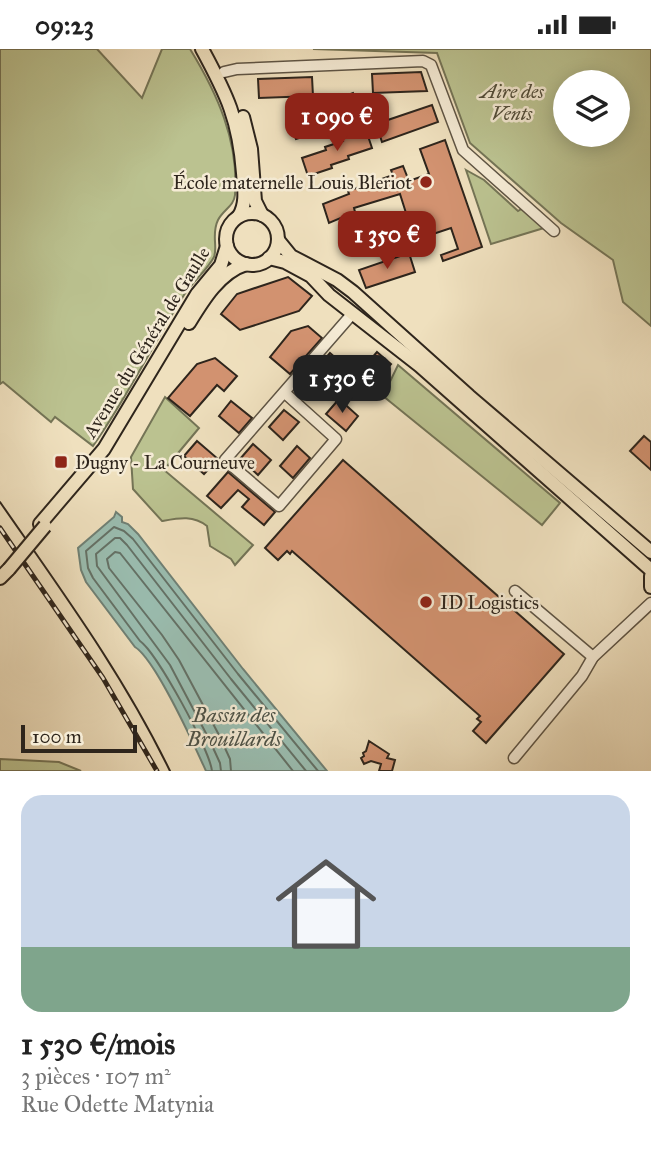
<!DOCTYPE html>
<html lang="fr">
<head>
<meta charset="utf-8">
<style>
	body { margin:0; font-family:"IM FELL Great Primer",serif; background:#f2f2f2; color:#222; height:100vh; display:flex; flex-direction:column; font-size:26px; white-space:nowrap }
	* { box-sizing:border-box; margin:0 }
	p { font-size:23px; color:#767676 }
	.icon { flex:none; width:38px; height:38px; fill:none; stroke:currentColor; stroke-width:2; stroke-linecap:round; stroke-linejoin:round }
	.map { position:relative; height:722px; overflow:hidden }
	.drawer { display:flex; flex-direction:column; background:#fff; flex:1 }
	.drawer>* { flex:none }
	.controls { position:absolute; left:553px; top:21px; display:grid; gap:14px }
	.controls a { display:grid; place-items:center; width:77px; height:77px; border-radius:50%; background:#fff; box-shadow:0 4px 18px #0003; font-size:35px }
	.scale { position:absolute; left:21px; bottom:18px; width:116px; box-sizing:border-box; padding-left:7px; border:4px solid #2e251c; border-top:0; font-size:19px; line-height:24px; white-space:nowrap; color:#2e251c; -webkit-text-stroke:5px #f5ebd5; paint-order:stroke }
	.price { position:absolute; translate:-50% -60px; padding:0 16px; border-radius:14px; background:#8f2418; color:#fff; font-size:23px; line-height:46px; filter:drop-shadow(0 2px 4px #0008) }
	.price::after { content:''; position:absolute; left:50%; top:42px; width:21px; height:16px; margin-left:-10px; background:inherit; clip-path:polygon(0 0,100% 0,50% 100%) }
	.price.selected { background:#222; color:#fff }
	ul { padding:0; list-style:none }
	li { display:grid; align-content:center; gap:14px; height:371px; padding:0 21px }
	li span { display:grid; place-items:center; height:217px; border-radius:21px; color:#555 }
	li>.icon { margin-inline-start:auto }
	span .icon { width:126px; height:126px; fill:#fffc; stroke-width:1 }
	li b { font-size:30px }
	.status { display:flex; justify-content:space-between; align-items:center; height:49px; padding:0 35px; background:#fff; direction:ltr }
	.status svg { height:19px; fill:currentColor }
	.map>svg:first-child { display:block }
</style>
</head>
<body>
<div class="status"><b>09:23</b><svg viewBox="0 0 49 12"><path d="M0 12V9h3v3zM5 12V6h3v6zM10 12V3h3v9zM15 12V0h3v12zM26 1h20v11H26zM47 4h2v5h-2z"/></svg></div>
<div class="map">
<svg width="651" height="722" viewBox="0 0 651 722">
	<rect width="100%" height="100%" fill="#efe0be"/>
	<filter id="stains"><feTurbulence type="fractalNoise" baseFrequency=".00286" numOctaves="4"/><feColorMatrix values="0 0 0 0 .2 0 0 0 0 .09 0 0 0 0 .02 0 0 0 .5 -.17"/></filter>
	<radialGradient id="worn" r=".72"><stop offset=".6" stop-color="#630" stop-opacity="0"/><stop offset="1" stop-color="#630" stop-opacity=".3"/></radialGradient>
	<g fill="#bbc290" stroke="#747456" stroke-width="2" fill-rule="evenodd">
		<path d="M0 0H97L142 49 162 0H190C217 44 239 92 235 146 234 157 223 161 218 171 211 185 218 198 214 208 208 220 192 234 184 246 153 295 127 349 93 397L55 368 51 373 3 333 0 335Z"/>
		<path d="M313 0H651V277L623 253 613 211 561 174 470 94 437 4ZM565 33H618V86H565Z"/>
		<path d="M466 121 484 131 518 162 523 159 544 179 491 195Z"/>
		<path d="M398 316 560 454 542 476 383 347Z"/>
		<path d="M165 348 199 379 164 421 253 496 235 516 231 510 210 497 207 477C193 466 179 469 162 472L133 440 131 408Z"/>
		<path d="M0 710 59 713 81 722H0Z"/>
	</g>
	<path fill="#9abdb0" stroke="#6f8075" stroke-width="2" d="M116 463 122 468V473L128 475 138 485 243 620 327 722H206C194 696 156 611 135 598L86 533 81 521 78 499 114 468Z"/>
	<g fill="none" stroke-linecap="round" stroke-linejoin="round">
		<g stroke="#647166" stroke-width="2">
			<path d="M212 722C210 701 157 604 140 592L93 529 88 519 86 502 114 478 124 482 133 490 238 625 318 722"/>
			<path d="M221 722 220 714 209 690 170 616 97 517 96 505 115 489H120L127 496 231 630 306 722"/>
			<path d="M231 722 230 710 219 686 179 611 162 586 109 519 107 510 115 503 120 504 293 722"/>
		</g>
	</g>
	<g fill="#d29270" stroke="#2e251c" stroke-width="2">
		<path d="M421 23 427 42 373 44 372 25Z"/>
		<path d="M312 28 313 47 259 49 258 30Z"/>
		<path d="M353 44 359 62 336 70 337 73 319 79 320 82 296 90 289 73 313 64 312 62 330 55 329 53Z"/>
		<path d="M432 56 438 73 382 93 376 75Z"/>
		<path d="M366 81 372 99 348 107 349 110 331 116 332 119 308 127 302 109 326 101 325 98 343 92 342 89Z"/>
		<path d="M445 91 482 198 443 212 441 206 458 200 451 179 415 191 413 183 366 197 359 178 406 164 400 145 354 159 355 163 329 174 323 155 349 145 348 142 393 126 391 121 403 117 409 132 429 125 420 100Z"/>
		<path d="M409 204 415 223 366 239 359 221Z"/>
		<path d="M288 228 312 247 299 262 240 281 221 265 237 245Z"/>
		<path d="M308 277 322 289 290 325 270 308 291 282Z"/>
		<path d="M377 303 391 315 374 335 360 323Z"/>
		<path d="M330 304 346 318 330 337 314 323Z"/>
		<path d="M215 309 237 327 224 342 217 336 190 367 168 349 197 315Z"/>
		<path d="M339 350 358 367 346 382 326 365Z"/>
		<path d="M231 352 252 369 239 384 219 367Z"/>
		<path d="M284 361 299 373 283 391 269 378Z"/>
		<path d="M644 387 651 393V421L630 402Z"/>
		<path d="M197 392 218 410 204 425 184 407Z"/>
		<path d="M253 395 271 411 258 426 240 410Z"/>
		<path d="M297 397 310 409 293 429 280 417Z"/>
		<path d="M343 411 564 605 486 694 473 682 481 673 477 670 480 667 292 502 290 505 287 502 278 511 265 499Z"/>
		<path d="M228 423 275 463 264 476 242 458 249 450 238 441 221 459 207 447Z"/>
		<path d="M369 692 389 705 387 709 395 711 392 722H379L381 715 371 712 364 715 361 709 364 707 363 704 366 702Z"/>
	</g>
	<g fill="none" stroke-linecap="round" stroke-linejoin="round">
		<defs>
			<g id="minor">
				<path d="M224 23 237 20 423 12 431 16 463 101 554 182"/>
				<path d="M285 344 336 390 279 457 225 411 353 264"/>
				<path d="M515 542 593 608"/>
				<path d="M514 709 582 627 593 608 651 554"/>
			</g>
			<g id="major">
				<path d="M202 0C227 46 239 71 243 124 244 139 247 154 239 167"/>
				<path d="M243 68 251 100 255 152 262 166"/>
				<circle cx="252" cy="190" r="26"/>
				<path d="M278 191 291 207 337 231 353 243 469 347 651 503"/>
				<path d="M269 209 285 213 311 227 329 246 420 317 651 521"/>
				<path d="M189 274C203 251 220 223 246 215"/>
				<path d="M40 475 104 400 197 245 221 216 227 197"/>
				<path d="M651 527V538"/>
				<path d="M0 529 9 520"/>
			</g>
		</defs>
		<use href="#minor" stroke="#5e5444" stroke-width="13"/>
		<use href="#major" stroke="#2e251c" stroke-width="16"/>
		<use href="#minor" stroke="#f5ebd5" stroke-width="10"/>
		<use href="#major" stroke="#efe0be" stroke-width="12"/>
		<path stroke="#2e251c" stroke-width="2" d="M0 453C61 541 123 625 170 722"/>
		<defs>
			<path id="rail" d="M0 479 103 629 157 722"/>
		</defs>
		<use href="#rail" stroke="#2e251c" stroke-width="5"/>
		<use href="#rail" stroke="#f5ebd5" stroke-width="2.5" stroke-dasharray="8" stroke-linecap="butt"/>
		<defs>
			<path id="major-bridge" d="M9 520 45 477"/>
		</defs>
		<use href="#major-bridge" stroke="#2e251c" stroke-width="16" stroke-linecap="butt"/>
		<use href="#major-bridge" stroke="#efe0be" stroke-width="12"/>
	</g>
	<g fill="#8f2418" stroke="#f5ebd5" stroke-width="2.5">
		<circle cx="426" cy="133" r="7"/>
		<rect x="54" y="406" width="14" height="14" rx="3.5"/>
		<circle cx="426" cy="553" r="7"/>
	</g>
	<g text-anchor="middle" stroke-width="5" stroke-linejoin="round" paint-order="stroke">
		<g font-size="19" font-style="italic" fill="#514c39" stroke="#f5ebd5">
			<text x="512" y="49">Aire des<tspan x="512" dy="22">Vents</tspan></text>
		</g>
		<g font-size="19" fill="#2e251c" stroke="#f5ebd5" text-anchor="start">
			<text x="412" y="140" text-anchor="end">École maternelle Louis Bleriot</text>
			<text x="75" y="420">Dugny - La Courneuve</text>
			<text x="440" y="560">ID Logistics</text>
		</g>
		<g font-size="19" fill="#2e251c" stroke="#f5ebd5">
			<text transform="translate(146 293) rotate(-58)" y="7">Avenue du Général de Gaulle</text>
		</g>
		<g font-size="21" font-style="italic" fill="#4e5348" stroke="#f5ebd5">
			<text x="234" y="673">Bassin des<tspan x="234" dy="24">Brouillards</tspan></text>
		</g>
	</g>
	<rect width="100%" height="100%" filter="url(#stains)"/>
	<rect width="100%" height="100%" fill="url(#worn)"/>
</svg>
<div class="controls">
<a><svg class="icon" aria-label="layers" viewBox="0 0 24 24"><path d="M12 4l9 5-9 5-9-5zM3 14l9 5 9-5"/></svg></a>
</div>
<div class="scale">100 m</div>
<b class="price" style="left:337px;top:104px">1 090 €</b>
<b class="price" style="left:387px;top:222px">1 350 €</b>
<b class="price selected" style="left:342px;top:366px">1 530 €</b>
</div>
<section class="drawer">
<ul>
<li><span style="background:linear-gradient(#c9d6e8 70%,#7fa58c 0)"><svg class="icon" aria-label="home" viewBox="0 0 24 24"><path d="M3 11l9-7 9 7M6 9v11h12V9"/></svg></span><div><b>1 530 €/mois</b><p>3 pièces · 107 m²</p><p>Rue Odette Matynia</p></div></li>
</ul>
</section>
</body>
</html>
